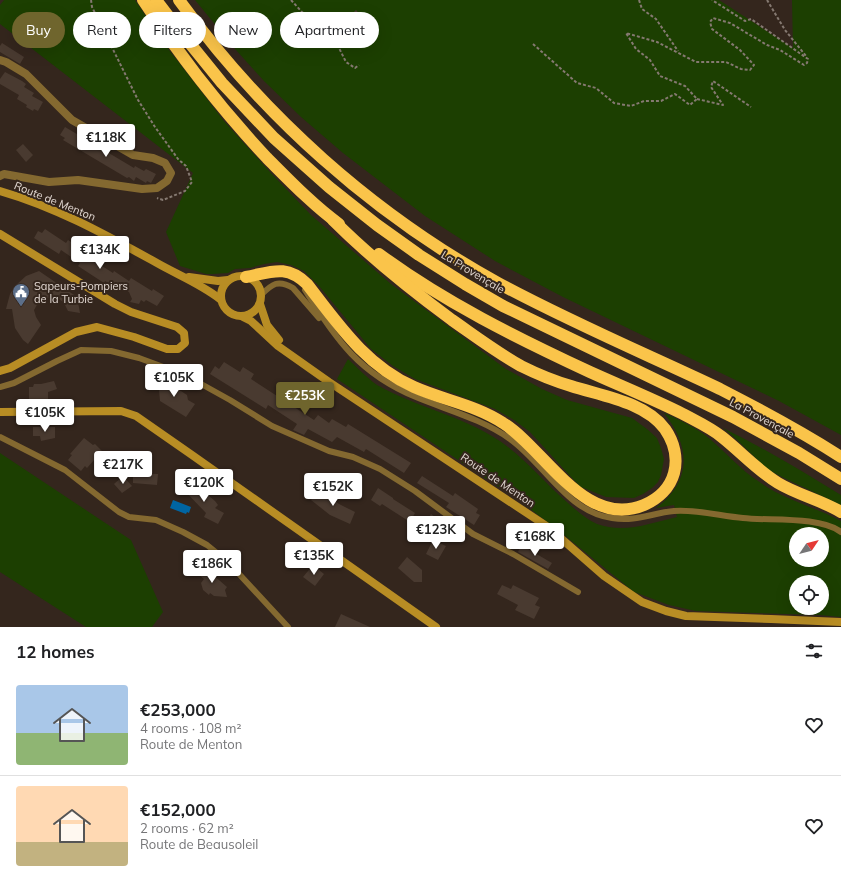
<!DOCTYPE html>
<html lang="en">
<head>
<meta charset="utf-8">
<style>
	body { margin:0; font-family:Mulish,sans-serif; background:#f2f2f2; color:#202124; height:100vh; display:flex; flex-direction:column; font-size:15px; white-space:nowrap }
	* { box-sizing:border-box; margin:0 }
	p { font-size:13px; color:#757577 }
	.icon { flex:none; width:22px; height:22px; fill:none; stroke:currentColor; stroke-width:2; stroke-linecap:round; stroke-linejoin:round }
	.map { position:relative; height:627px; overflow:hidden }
	.panel { display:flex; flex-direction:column; background:#fff; flex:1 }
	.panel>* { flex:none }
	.top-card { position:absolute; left:12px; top:12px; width:400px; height:36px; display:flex; gap:8px }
	.needle { width:26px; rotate:55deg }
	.tools { position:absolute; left:789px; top:527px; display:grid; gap:8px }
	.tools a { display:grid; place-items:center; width:40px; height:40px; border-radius:50%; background:#fff; box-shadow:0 4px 16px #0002; font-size:20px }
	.price { position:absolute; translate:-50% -34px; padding:0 9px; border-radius:4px; background:#fff; color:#222; font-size:13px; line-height:26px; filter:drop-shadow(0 1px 2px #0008) }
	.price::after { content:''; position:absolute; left:50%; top:24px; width:12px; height:9px; margin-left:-6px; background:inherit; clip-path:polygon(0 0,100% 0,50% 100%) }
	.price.active { background:#6f652d; color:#fff }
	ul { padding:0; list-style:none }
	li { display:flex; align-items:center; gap:12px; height:100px; padding:0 16px }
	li+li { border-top:1px solid #e0e0e0 }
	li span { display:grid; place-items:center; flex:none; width:112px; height:80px; border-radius:4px; color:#555 }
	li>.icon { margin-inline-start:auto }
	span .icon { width:48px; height:48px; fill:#fffc; stroke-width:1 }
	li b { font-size:17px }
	h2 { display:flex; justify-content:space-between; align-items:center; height:48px; padding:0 16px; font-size:17px }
	.tag { padding:0 14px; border-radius:18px; background:#fff; box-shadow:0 4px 16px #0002; font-size:14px; line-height:36px }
	.tag.active { background:#6f652d; color:#fff }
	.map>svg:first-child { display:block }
</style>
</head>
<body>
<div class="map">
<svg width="841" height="627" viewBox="0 0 841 627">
	<rect width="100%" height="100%" fill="#34261d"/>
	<g fill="#1c3f01" fill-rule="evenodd">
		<path d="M4 0H135L166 46 224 121 270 172 311 215 391 284 506 369 542 389 567 400 632 418 647 429 657 438 661 448 664 459 661 475 658 482 652 488 643 494 634 498 606 497 581 487 571 477 530 432 514 420 495 409 415 379 393 366 371 349 319 286 304 271 291 265 277 262 264 264 250 268 235 269 228 273 212 274H206L180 266 166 232 193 173 0 24V5Z"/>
		<path d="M195 0H719L793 48 792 0H841V435L779 401 563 297 495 261 425 216 343 153 301 117 264 81 236 50Z"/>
		<path d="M348 359C357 367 367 378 377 385 419 409 470 417 508 447 529 463 547 485 568 503 577 511 586 519 597 524 624 534 651 523 677 517L674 505 656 508C692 481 691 447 664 413 679 419 692 426 705 435 724 450 740 470 761 483 785 500 815 507 841 521V617L820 615 696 611 669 605 634 592 558 530 521 502 337 379ZM796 534H822V560H796ZM796 582H822V608H796Z"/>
		<path d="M723 428C764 448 802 471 841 495V505L784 478 767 469 736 439Z"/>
		<path d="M0 453 131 540 163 612 152 627H86L0 572Z"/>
	</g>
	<path fill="#0065a2" d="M173 500 191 507 189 513 187 512 186 514 170 508Z"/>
	<g fill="#493a30">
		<path d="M356 10 372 28 360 39 343 22Z"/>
		<path d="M2 43 24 57 20 64 0 52V46Z"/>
		<path d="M5 72 22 81 26 84 24 87 34 93 32 96 43 102 38 111 34 109 33 111 26 107 27 105 17 99 19 95 0 84V79Z"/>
		<path d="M65 127 134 168 135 166 144 171 146 169 156 174 151 183 147 181 146 183 136 177 134 181 129 177 127 178 63 140 65 138 60 135Z"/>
		<path d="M23 144 33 155 26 162 16 150Z"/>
		<path d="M45 229 66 243 68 240 79 247 77 250 113 273 114 271 129 281 131 278 152 291 153 289 164 296 157 306 146 300 144 302 141 300 139 304 130 302 132 299 129 292 119 286 118 289 105 281 104 283 78 266 80 263 61 250 59 254 34 238 38 231 42 233Z"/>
		<path d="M39 271 77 297 80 313 68 311 64 303 57 297H50L44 299 38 303 34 310 36 317 41 325 28 344 23 340 15 328 12 309H6L10 294 15 286 26 276Z"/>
		<path d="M224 362 240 372 243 367 254 374 251 379 314 420 318 415 329 423 332 419 346 427 348 424 411 463 404 473 366 449 364 452 337 437 332 442 308 429 304 435 293 430 297 424 268 405 266 409 210 374 215 366 219 369Z"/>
		<path d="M161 378 187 395 188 400 195 404 186 417 160 401 159 390 155 387Z"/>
		<path d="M54 381 57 389 48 392V399H29V387H33L34 384H41Z"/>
		<path d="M33 427H55V438L41 441 40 436H33Z"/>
		<path d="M84 438 93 445 95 444 102 451 87 468 85 466 81 471 68 460 72 455 70 454Z"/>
		<path d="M133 473 158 474 157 485 133 483Z"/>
		<path d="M123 476 132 486 122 493 114 484Z"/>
		<path d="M422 476 453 496 455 493 478 509 476 513 480 515 474 525 446 507 449 503 417 483Z"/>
		<path d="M189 481 196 488 197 486 215 501 218 505 215 508 224 513 218 524 204 517 206 513 182 488Z"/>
		<path d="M378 488 393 498V499L415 513 410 522 382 504 380 506 371 500Z"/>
		<path d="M319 489 339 504 355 512 350 524 330 515 311 500Z"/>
		<path d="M431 514 442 522 437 529 426 521Z"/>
		<path d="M433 540 446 546 438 560 426 554Z"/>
		<path d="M521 545 552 563 548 569 518 552Z"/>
		<path d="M407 557 422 570V582H414L398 568Z"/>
		<path d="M313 565 324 574 315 586 303 577Z"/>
		<path d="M204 567 227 587 225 590 227 597 214 596 210 593 209 595 203 590 201 583 204 579 199 575Z"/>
		<path d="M502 585 511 589 513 585 539 598 535 605 540 607 534 619 515 610 518 605 497 594Z"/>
		<path d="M341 614 370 627H335Z"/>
	</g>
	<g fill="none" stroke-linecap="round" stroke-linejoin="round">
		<g stroke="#857971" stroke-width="2" stroke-dasharray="3 2" stroke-linecap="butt">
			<path d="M91 0 92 7 138 100 155 127 178 159 186 166 192 182 185 191 163 200 157 198"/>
			<path d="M291 0 302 12 334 38 346 62 355 68 359 65"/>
			<path d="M639 0 642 9 656 19 678 51"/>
			<path d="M767 0 785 30 806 56"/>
			<path d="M533 44 577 83 596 88 614 103 631 106 644 101H661L675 94 690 105 697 99 685 86 660 76 650 60 636 49 626 33 657 42 696 62H726L741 69 750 70 754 65 740 50 712 29 710 22 713 18 730 23 767 45 780 50 804 65 807 63 808 59 751 19 745 21 712 0"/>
			<path d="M697 99 723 105 711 87 713 81 751 107"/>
		</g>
		<g stroke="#846930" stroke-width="6">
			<path d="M305 290C336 340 360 374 416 397 447 410 482 419 510 439 544 463 567 512 612 518 636 522 652 513 674 511 695 509 721 516 743 518 769 521 820 516 841 532"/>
			<path d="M261 295C272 284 278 279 293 288L319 318"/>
			<path d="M0 387 14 383 57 361 81 350 111 351 139 358 185 375 230 400 272 426 329 451 353 457 380 469 415 491 473 534 513 554 578 592"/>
			<path d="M0 437 65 470 119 512 129 517 156 520 183 532 207 545 228 562 288 627"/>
		</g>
		<path stroke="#846930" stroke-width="8" d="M0 60 6 62 26 74 72 120 133 155 153 158 165 163 171 173 167 181 157 188 142 189 78 180 49 182 4 174 0 176"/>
		<g stroke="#b88d24" stroke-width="8">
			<path d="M0 191C56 207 106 235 157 263 178 275 201 284 220 299"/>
			<path d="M0 234 115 304 131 312 177 327 184 333 185 343 178 349H167L134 337 97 327 76 332 10 368 0 371"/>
			<circle cx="241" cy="296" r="20"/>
			<path d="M189 277 218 281 228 280"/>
			<path d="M260 304 267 325 279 340"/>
			<path d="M243 317 251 321 278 346 329 382 548 527 604 576 642 602 666 611 686 616 771 619 841 622"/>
			<path d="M0 412 121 411 136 416 192 455 436 627"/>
		</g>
		<g stroke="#fac44a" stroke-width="12">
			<path d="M143 0C180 56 221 109 267 158 290 181 313 205 339 224"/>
			<path d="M156 0 175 25 222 83 274 138 329 187 377 225 419 255 465 284 503 306 733 417 799 453 841 479"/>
			<path d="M179 0C263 116 373 214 498 283 570 322 646 354 720 389 761 410 802 432 841 457"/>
			<path d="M379 254C444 302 517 338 590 372 621 386 653 399 683 414 696 421 711 428 722 437 741 452 757 470 778 483 798 495 821 500 841 512"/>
			<path d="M246 277C272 272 286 264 307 284 338 324 366 366 414 387 443 400 476 405 503 423 545 449 585 530 644 505 658 499 670 488 674 473 678 458 674 442 665 429 645 402 602 396 571 386 554 381 537 374 521 366 496 352 475 336 452 320 410 289 370 257 333 220"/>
		</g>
	</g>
	<defs>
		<symbol id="civic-pin" viewBox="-11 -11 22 30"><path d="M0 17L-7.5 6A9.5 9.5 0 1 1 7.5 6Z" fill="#5c6f8a" stroke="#34261d"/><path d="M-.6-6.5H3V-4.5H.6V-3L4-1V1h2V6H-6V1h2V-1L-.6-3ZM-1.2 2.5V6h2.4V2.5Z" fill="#fff"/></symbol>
	</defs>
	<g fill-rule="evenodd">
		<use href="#civic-pin" x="11" y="282" width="20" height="27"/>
	</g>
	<g text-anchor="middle" stroke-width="4" stroke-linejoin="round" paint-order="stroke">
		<g font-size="11" fill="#e3d9d3" stroke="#34261d">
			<text transform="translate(55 201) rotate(22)" y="4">Route de Menton</text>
			<text transform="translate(473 272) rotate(31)" y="4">La Provençale</text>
			<text transform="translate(762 418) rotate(28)" y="4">La Provençale</text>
			<text transform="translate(498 480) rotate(34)" y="4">Route de Menton</text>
		</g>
		<g font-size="11" fill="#e3d9d3" stroke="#34261d" text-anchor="start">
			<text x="34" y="290">Sapeurs-Pompiers<tspan x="34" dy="13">de la Turbie</tspan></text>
		</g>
	</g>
</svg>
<div class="tools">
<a><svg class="needle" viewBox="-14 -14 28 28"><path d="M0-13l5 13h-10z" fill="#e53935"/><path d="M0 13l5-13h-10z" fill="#757577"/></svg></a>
<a><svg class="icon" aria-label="locate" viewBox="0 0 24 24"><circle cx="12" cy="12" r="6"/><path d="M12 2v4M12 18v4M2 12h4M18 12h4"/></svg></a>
</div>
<b class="price" style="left:106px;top:158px">€118K</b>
<b class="price" style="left:100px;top:270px">€134K</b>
<b class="price" style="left:174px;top:398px">€105K</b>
<b class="price active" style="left:305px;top:416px">€253K</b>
<b class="price" style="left:45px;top:433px">€105K</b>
<b class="price" style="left:123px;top:485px">€217K</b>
<b class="price" style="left:204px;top:503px">€120K</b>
<b class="price" style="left:333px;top:507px">€152K</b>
<b class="price" style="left:436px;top:550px">€123K</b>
<b class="price" style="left:535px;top:557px">€168K</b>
<b class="price" style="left:314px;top:576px">€135K</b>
<b class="price" style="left:212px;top:584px">€186K</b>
<div class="top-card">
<a class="tag active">Buy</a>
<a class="tag">Rent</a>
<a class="tag">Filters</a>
<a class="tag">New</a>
<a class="tag">Apartment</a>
</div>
</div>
<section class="panel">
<h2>12 homes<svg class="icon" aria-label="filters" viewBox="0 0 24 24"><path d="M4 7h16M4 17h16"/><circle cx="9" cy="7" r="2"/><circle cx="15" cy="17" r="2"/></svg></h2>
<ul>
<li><span style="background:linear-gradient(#a9c7e8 60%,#8fb573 0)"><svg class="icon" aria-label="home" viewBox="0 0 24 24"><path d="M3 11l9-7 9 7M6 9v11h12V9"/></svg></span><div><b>€253,000</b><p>4 rooms · 108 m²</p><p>Route de Menton</p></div><svg class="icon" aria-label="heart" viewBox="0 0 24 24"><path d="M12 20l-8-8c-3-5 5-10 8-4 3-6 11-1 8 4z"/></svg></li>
<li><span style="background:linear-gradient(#ffd9b3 70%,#c2b280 0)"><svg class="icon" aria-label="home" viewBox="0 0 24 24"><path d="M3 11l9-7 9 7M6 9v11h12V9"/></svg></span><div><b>€152,000</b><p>2 rooms · 62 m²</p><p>Route de Beausoleil</p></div><svg class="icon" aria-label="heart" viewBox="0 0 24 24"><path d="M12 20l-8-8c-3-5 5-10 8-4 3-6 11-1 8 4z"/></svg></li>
</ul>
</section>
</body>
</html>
